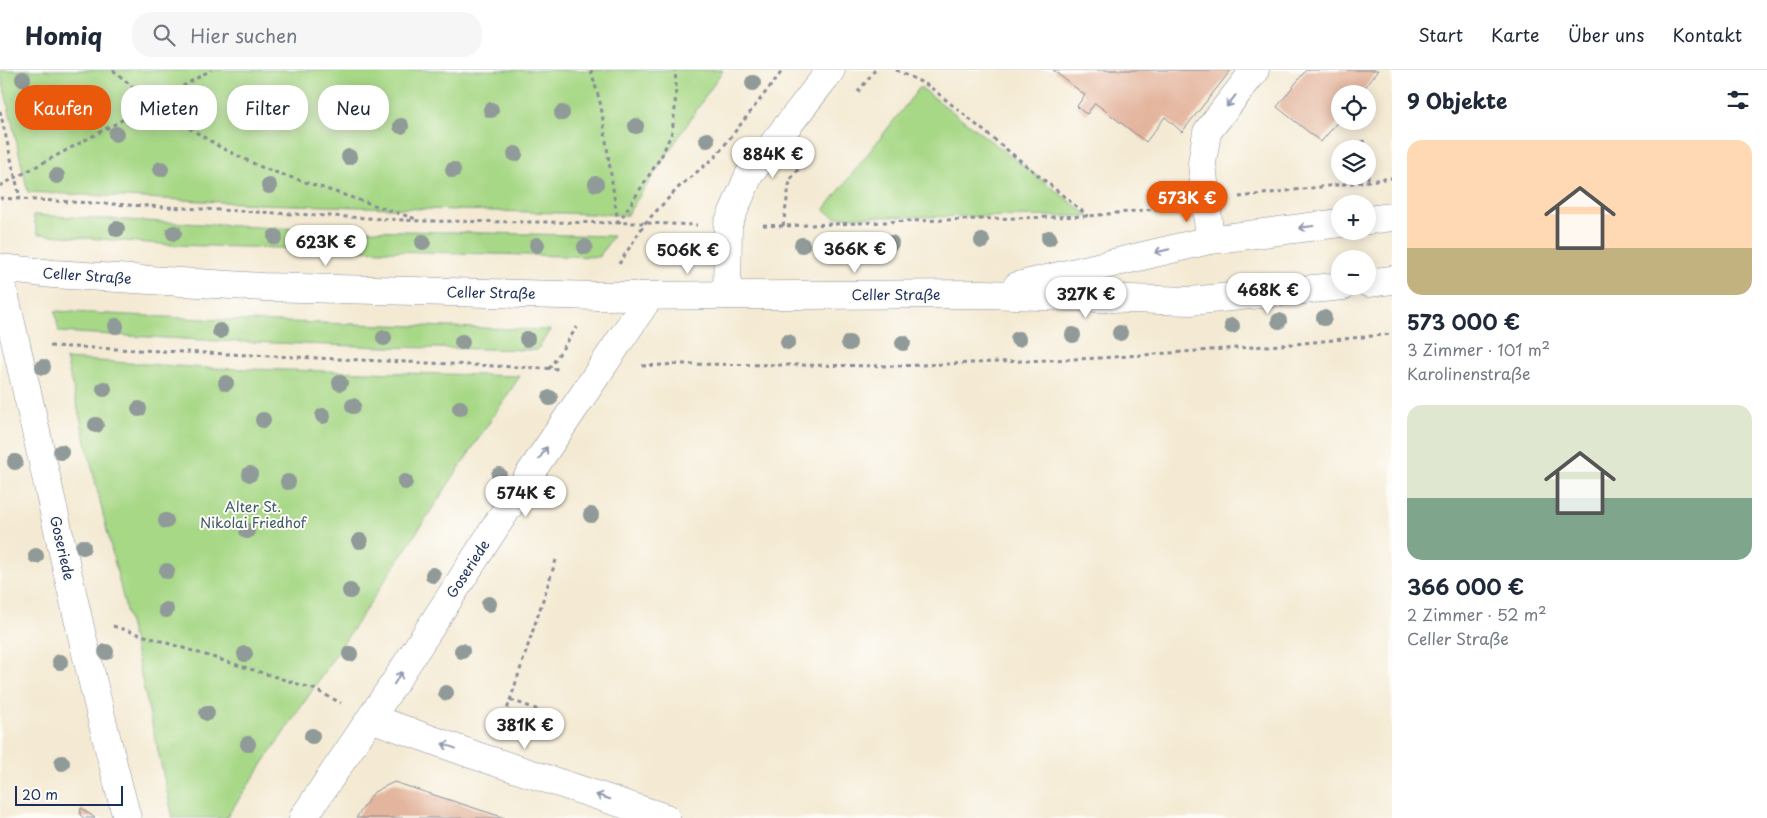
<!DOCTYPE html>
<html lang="de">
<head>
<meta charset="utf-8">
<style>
	body { margin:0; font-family:"Playpen Sans",sans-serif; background:#f6f6f7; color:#1f2937; height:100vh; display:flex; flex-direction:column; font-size:19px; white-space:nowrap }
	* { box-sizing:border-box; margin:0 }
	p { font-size:16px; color:#747a83 }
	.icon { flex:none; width:28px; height:28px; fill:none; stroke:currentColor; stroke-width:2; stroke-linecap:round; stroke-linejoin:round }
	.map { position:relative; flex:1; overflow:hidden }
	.panel { display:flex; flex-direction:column; background:#fff; width:375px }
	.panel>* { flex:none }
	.banner { position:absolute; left:15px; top:15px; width:475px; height:45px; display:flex; gap:10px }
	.buttons { position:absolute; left:1331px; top:15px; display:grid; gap:10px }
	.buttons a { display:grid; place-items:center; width:45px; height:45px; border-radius:50%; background:#fff; box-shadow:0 2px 12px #0003; font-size:25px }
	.scale { position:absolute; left:15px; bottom:12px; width:108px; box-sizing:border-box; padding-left:5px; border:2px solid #1b2f5e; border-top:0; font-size:14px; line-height:18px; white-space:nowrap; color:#1b2f5e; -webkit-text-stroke:4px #fdfcf7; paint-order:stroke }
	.price { position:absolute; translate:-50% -42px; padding:0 11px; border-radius:18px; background:#fff; color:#222; font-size:16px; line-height:32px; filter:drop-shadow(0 1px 2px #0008) }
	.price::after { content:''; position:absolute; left:50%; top:30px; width:15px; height:11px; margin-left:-8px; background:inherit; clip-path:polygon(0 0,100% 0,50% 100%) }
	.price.active { background:#ea580c; color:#fff }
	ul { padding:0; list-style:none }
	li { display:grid; align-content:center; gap:10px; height:265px; padding:0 15px }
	li span { display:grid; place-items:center; height:155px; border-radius:15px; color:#555 }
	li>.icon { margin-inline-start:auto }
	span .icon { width:90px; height:90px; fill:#fffc; stroke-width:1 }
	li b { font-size:21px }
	h2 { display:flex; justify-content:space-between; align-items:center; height:60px; padding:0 15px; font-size:21px }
	.pill { padding:0 18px; border-radius:20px; background:#fff; box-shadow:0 2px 12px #0003; font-size:18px; line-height:45px }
	.pill.active { background:#ea580c; color:#fff }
	header { display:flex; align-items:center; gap:30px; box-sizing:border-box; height:70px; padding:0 25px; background:#fff; border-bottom:1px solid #e0e1e3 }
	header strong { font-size:24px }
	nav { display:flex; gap:28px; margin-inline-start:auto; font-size:18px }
	.search { width:350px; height:45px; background:#f6f6f7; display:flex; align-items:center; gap:12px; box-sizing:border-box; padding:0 18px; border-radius:20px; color:#747a83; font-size:19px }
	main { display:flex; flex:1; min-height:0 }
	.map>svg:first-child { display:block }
</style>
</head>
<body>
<header>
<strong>Homiq</strong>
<div class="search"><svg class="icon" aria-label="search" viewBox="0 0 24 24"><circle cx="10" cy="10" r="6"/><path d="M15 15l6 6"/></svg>Hier suchen</div>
<nav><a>Start</a><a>Karte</a><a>Über uns</a><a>Kontakt</a></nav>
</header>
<main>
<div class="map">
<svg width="1392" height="748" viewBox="0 0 1392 748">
	<rect width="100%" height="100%" fill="#fdfcf7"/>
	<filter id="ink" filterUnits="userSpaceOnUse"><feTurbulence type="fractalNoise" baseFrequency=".02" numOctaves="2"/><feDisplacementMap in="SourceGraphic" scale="10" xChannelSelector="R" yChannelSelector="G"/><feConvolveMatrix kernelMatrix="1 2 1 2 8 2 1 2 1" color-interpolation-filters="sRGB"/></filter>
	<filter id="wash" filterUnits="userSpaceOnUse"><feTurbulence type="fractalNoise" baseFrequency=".0096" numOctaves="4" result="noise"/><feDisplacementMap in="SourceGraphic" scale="20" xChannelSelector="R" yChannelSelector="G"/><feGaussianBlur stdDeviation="1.12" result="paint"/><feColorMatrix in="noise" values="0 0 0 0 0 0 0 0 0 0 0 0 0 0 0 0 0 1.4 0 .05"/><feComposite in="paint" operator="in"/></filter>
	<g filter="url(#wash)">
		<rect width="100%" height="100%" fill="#f4ead3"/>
		<g fill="#a7d886" stroke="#618472">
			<path d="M0 0H723L627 145 260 134 28 122Z"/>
			<path d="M920 17 1089 146 835 147 824 140Z"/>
			<path d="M33 145 276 158 613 166 599 187 174 175 38 164Z"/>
			<path d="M55 241 221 250 550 260 537 280 384 277 220 271 59 262Z"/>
			<path d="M66 289 208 298 520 306C422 453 326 602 226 748H173L131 561Z"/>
		</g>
		<g id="blocks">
			<g fill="#e4b59e">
				<path d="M1053 0H1231L1182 62 1165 47 1146 72 1095 33 1087 44 1082 41 1077 36 1085 25Z"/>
				<path d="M1306 0H1378L1360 24H1340V49L1321 72 1277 37Z"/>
				<path d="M394 712 505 748H356L374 722Z"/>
				<path d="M81 738 95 748H84L80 745Z"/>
			</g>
		</g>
	</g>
	<g filter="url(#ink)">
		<use href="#blocks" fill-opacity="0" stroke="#888c98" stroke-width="1"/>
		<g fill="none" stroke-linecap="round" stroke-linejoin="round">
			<defs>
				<g id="street">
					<path d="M1210 170 1202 93 1207 62 1255 0"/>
					<path d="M0 207C44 387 79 569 127 748"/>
					<path d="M727 225 728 154 749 105 831 0"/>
					<path d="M371 648 474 685 666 748"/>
					<path d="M303 748 395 612 529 405 650 226"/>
				</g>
				<g id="secondary">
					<path d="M1368 150 1392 147"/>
					<path d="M0 198 53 204 263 217 598 226 984 224 1190 231 1343 216"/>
					<path d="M1368 213 1392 210"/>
					<path d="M1017 216 1210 170 1340 153"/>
				</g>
			</defs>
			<use href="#street" stroke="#888c98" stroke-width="29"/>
			<use href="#secondary" stroke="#888c98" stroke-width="29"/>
			<g stroke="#888c98" stroke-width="3" stroke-dasharray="4 4" stroke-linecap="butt">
				<path d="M113 0 158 39 220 77 263 98 416 149"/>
				<path d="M591 0 601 36 618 153"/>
				<path d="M896 0 929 16 1088 146"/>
				<path d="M858 22 875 0"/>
				<path d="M0 41 20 128"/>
				<path d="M1363 70 1364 79"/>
				<path d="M1368 105V110"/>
				<path d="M0 116 152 34 211 0"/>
				<path d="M1239 127 1392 108"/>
				<path d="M0 128 422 151 645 153 697 155"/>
				<path d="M618 154 662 85 672 62 675 39 676 15 675 0"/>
				<path d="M763 155 783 156 910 151 1089 146 1173 137"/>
				<path d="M783 156 790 110 807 88"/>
				<path d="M619 194 645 153 679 117 716 86 783 0"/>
				<path d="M50 276 561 299"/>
				<path d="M642 296 682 294 896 296 1100 288 1294 274 1392 264"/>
				<path d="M549 299 577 257"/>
				<path d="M113 556 314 619 341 633"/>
				<path d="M511 630 536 639 527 668"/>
				<path d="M500 661 556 490"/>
			</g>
			<use href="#street" stroke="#fff" stroke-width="28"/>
			<use href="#secondary" stroke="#fff" stroke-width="28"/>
		</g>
		<g fill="#909a98">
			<circle cx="23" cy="9" r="8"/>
			<circle cx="753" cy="13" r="8"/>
			<circle cx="491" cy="40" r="8"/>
			<circle cx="562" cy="43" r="8"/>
			<circle cx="46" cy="47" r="8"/>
			<circle cx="269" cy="47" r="8"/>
			<circle cx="401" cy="56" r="8"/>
			<circle cx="636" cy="56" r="8"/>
			<circle cx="116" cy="64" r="8"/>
			<circle cx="707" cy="70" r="8"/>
			<circle cx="515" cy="84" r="8"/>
			<circle cx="349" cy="87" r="8"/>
			<circle cx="161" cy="99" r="8"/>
			<circle cx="453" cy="100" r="8"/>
			<circle cx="57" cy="106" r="8"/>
			<circle cx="596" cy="114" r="8"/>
			<circle cx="269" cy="116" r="8"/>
			<circle cx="117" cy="159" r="8"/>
			<circle cx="174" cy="163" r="8"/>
			<circle cx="275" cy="167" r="8"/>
			<circle cx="1049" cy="168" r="8"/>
			<circle cx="982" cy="171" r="8"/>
			<circle cx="423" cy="172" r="8"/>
			<circle cx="891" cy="173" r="8"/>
			<circle cx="537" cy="175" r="8"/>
			<circle cx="802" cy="175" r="8"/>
			<circle cx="585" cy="177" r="8"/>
			<circle cx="1324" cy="248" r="8"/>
			<circle cx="1279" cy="251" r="8"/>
			<circle cx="116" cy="256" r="8"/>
			<circle cx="1232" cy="256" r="8"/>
			<circle cx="220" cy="261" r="8"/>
			<circle cx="1120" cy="263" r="8"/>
			<circle cx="1073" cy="265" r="8"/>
			<circle cx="384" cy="268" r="8"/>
			<circle cx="527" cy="269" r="8"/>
			<circle cx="1018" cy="269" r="8"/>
			<circle cx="462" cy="272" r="8"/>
			<circle cx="788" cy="272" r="8"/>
			<circle cx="849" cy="273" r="8"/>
			<circle cx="903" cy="273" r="8"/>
			<circle cx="43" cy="297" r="8"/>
			<circle cx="226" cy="313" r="8"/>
			<circle cx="340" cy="313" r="8"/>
			<circle cx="104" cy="319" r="8"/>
			<circle cx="550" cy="328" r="8"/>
			<circle cx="353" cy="336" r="8"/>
			<circle cx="460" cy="338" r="8"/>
			<circle cx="139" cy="339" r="8"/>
			<circle cx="323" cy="346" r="8"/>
			<circle cx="263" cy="350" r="8"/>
			<circle cx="96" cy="355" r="8"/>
			<circle cx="61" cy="382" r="8"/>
			<circle cx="15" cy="392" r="8"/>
			<circle cx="250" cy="404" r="8"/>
			<circle cx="499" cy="405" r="8"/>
			<circle cx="288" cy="412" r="8"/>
			<circle cx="405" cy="412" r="8"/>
			<circle cx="591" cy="445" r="8"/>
			<circle cx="166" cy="451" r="8"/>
			<circle cx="247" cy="461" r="8"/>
			<circle cx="360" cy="471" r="8"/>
			<circle cx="83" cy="477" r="8"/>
			<circle cx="36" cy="486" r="8"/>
			<circle cx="167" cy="501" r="8"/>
			<circle cx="433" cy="505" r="8"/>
			<circle cx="350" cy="521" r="8"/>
			<circle cx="489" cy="534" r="8"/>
			<circle cx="166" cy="540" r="8"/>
			<circle cx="462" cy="581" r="8"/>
			<circle cx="106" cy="582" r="8"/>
			<circle cx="245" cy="584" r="8"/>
			<circle cx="350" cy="584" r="8"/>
			<circle cx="60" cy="592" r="8"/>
			<circle cx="446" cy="623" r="8"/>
			<circle cx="207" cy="643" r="8"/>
			<circle cx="312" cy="666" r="8"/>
			<circle cx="248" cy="674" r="8"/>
			<circle cx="62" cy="693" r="8"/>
		</g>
		<defs><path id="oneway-shaft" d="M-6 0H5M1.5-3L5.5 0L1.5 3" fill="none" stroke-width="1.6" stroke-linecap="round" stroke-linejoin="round" transform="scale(1.25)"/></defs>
		<g stroke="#8d97ae">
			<use href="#oneway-shaft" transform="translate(1231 31) rotate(128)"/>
			<use href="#oneway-shaft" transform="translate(1306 157) rotate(173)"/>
			<use href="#oneway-shaft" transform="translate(1162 181) rotate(167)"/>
			<use href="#oneway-shaft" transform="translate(543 383) rotate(-56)"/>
			<use href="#oneway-shaft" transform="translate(398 608) rotate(-57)"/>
			<use href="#oneway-shaft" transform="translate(449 676) rotate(-160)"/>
			<use href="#oneway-shaft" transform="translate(603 727) rotate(-162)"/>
		</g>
	</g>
	<g text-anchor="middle" stroke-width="4" stroke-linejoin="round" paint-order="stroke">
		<g font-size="14" fill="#1b2f5e" stroke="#fdfcf7">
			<text transform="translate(87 206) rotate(4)" y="5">Celler Straße</text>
			<text transform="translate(491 223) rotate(1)" y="5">Celler Straße</text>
			<text x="896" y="230">Celler Straße</text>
			<text transform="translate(62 478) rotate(77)" y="5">Goseriede</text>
			<text transform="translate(468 499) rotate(-57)" y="5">Goseriede</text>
		</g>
		<g font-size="14" fill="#3e5968" stroke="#fdfcf7">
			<text x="253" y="442">Alter St.<tspan x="253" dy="16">Nikolai Friedhof</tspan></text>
		</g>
	</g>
</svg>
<div class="buttons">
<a><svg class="icon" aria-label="locate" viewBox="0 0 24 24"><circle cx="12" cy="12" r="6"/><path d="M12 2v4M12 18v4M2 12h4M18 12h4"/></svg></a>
<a><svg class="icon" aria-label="layers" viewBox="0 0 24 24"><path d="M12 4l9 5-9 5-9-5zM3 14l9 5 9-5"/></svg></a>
<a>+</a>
<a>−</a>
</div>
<div class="scale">20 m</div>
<b class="price" style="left:773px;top:109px">884K €</b>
<b class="price active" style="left:1187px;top:153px">573K €</b>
<b class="price" style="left:326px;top:197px">623K €</b>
<b class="price" style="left:855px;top:204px">366K €</b>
<b class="price" style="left:688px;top:205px">506K €</b>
<b class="price" style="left:1268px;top:245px">468K €</b>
<b class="price" style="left:1086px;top:249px">327K €</b>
<b class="price" style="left:526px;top:448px">574K €</b>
<b class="price" style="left:525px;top:680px">381K €</b>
<div class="banner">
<a class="pill active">Kaufen</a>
<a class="pill">Mieten</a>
<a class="pill">Filter</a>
<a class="pill">Neu</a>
</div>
</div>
<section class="panel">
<h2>9 Objekte<svg class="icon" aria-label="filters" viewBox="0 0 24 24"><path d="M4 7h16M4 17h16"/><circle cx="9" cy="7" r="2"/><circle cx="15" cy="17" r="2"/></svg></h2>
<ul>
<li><span style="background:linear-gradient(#ffd9b3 70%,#c2b280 0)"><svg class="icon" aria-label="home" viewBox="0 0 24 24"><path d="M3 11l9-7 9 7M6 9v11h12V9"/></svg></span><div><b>573 000 €</b><p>3 Zimmer · 101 m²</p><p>Karolinenstraße</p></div></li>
<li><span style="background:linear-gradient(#dfe7d0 60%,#7fa58c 0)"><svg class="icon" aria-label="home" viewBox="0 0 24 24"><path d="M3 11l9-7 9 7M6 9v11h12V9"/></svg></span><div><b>366 000 €</b><p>2 Zimmer · 52 m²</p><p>Celler Straße</p></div></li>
</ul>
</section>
</main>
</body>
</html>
